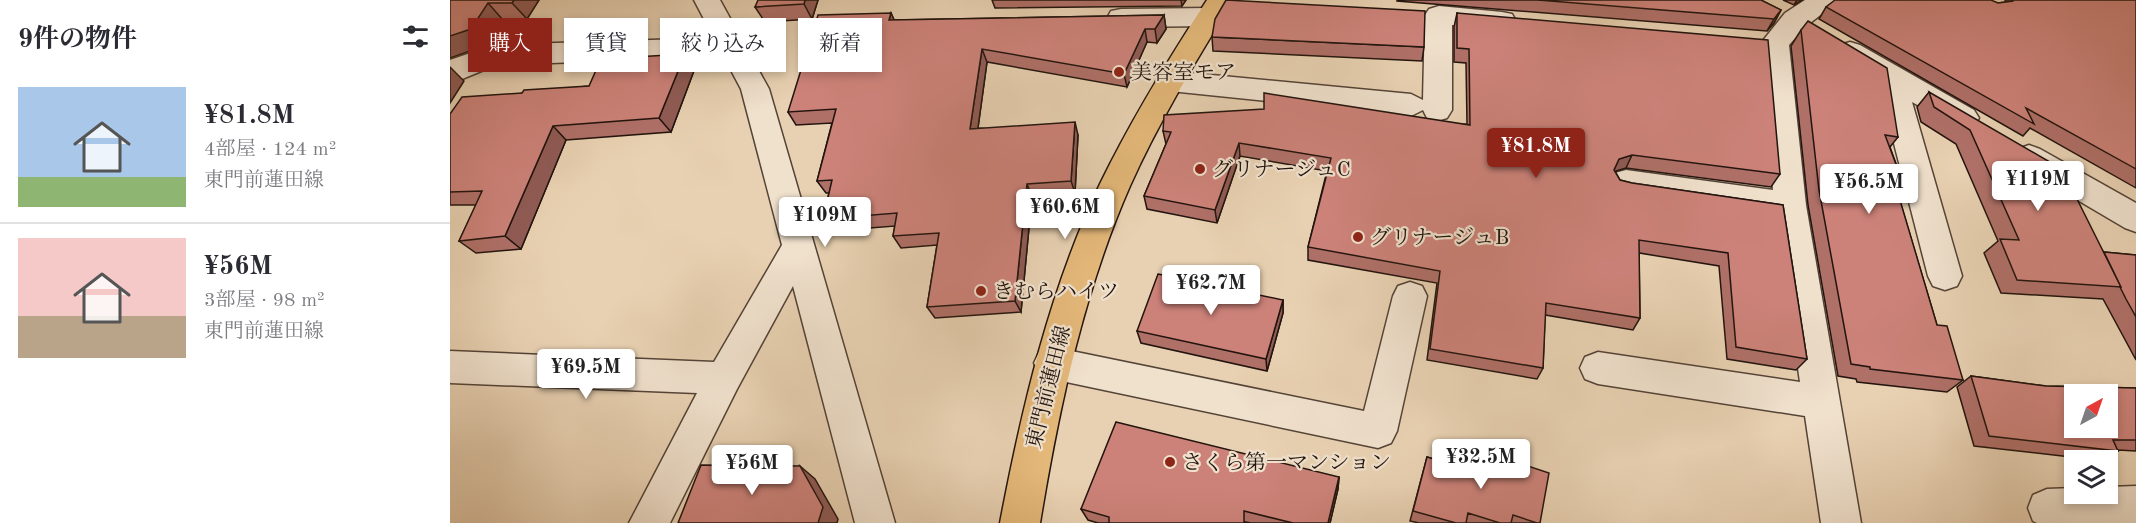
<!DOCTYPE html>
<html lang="ja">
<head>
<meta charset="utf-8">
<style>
	body { margin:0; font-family:"Old Standard TT","Noto Serif JP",serif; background:#f2f2f3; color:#2b2b33; height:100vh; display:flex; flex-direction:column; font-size:22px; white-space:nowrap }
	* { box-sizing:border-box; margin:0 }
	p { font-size:20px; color:#7c7c81 }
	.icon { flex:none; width:33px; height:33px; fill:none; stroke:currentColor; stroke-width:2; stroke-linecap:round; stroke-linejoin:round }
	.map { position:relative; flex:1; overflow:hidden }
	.drawer { display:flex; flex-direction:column; background:#fff; width:450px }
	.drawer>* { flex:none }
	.guide { position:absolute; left:18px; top:18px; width:570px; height:54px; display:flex; gap:12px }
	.needle { width:39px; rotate:40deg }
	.fabs { position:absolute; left:1614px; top:384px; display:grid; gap:12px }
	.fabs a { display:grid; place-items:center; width:54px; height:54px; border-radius:0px; background:#fff; box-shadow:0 3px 9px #0003; font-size:30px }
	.price { position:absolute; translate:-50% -51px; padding:0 14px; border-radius:6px; background:#fff; color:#222; font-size:20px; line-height:39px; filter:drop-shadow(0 2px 3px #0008) }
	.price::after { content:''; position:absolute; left:50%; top:36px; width:18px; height:14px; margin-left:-9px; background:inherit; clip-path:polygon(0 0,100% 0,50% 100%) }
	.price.current { background:#8f2418; color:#fff }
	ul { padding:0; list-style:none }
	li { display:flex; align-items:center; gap:18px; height:150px; padding:0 18px }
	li+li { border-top:2px solid #e1e1e2 }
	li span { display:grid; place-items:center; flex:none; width:168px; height:120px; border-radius:0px; color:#555 }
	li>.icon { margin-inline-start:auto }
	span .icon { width:72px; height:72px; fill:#fffc; stroke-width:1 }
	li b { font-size:26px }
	h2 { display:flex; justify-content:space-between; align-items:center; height:72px; padding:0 18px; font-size:26px }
	.pill { padding:0 21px; border-radius:0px; background:#fff; box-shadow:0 3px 9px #0003; font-size:21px; line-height:54px }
	.pill.current { background:#8f2418; color:#fff }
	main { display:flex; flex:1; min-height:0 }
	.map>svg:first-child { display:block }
</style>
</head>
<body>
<main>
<section class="drawer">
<h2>9件の物件<svg class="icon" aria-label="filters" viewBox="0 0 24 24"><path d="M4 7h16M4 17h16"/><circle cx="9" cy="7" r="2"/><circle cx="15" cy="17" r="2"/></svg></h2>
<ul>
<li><span style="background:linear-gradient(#a9c7e8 75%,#8fb573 0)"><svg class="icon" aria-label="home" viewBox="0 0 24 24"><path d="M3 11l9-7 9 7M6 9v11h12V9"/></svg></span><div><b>¥81.8M</b><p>4部屋 · 124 m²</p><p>東門前蓮田線</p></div></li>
<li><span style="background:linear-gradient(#f6c9c9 65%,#b9a48a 0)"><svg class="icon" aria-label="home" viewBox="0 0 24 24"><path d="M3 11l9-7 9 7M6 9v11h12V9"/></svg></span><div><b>¥56M</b><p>3部屋 · 98 m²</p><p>東門前蓮田線</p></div></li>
</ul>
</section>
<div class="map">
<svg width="1686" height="523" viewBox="0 0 1686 523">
	<rect width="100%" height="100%" fill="#e8d1b2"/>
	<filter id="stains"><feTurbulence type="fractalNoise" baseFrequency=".00333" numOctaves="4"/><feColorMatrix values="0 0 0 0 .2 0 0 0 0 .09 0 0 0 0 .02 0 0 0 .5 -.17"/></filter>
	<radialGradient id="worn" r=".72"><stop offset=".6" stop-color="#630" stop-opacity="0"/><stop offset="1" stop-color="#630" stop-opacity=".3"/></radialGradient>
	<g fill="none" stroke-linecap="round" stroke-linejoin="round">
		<defs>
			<g id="minor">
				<path d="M244 0H270L319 89 445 523H405L343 286 287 389 220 523H179L247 393 0 383V351L264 362 332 245 291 89 274 57 46 65 0 84V60L44 45 264 38Z"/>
				<path d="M1355 0H1386L1382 6 1355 27 1339 45 1356 205 1411 523H1371L1355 416 1148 384 1135 379 1130 368 1135 357 1148 352 1350 382 1326 216 1176 194 1165 191 1160 182 1165 173 1176 170 1323 190 1311 43 1335 13Z"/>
				<path d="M989 6 1052 12 1062 14 1066 21 1062 28 1052 30 1002 25V110L997 118 987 121 977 118 973 110 961 116 720 91 710 88 706 81 710 74 720 71 961 94 973 100 975 15 979 9Z"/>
				<path d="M759 8 769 10 773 17 769 24 759 26 671 27 661 25 657 18 661 11 671 9Z"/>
				<path d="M1400 42 1410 45 1524 110 1529 118 1524 126C1503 132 1481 112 1462 102L1512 276 1507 286 1495 290 1483 286 1478 276 1428 81 1390 59 1386 52 1390 45Z"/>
				<path d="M1579 145 1590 149 1686 203V232L1675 228 1568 165 1564 157 1568 149Z"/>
				<path d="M960 282 972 286 977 296 947 431 941 443 928 448 602 379 589 374 584 363 589 352 602 347 914 411 943 296 948 286Z"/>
				<path d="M1686 486V523H1587L1583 521 1578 508 1583 495 1597 489 1624 488V494H1658V487Z"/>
			</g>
			<path id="major" d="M757 0H783C746 61 709 121 680 186 633 293 609 408 590 523H550C572 408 599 291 650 184 681 120 718 60 757 0Z"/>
		</defs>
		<use href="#minor" stroke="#544337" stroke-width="3"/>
		<use href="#major" stroke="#22140e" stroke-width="3"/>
		<use href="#minor" fill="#f0e1cd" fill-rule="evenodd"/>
		<use href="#major" fill="#e4b879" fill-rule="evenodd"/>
	</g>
	<g fill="#af7068" stroke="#22140e" stroke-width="1.5">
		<path d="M0 0H89L77 19 53 20 37 45Z"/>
		<path d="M368 0 362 19 315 22 305 7Z"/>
		<path d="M542 0H736L732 6 545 8Z"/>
		<path d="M947 0H1311L1331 10 1324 23 1317 31 947 1Z"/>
		<path d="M1333 0H1352L1344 5Z"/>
		<path d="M1555 0H1686V188L1580 128 1573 136 1369 19 1376 7 1548 3 1556 2Z"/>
		<path d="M441 13 444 20 714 15 716 29 707 43 697 42 677 87 537 62 528 128 628 135 625 193 582 196 571 312 485 318 477 307 487 245 451 248 443 236 445 226 381 231 373 219 379 193H376L367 181 382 123 346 125 338 112Z"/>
		<path d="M1007 13 1330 174 1321 187 1176 168 1165 171 1170 180 1182 183 1333 205 1357 359 1346 370 1277 359 1269 266 1189 253 1190 318 1183 330 1095 315 1093 368 1087 379 977 360 987 283 858 260V247L877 171 790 156 767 223 697 209 694 196 716 144 713 131 1017 124 1016 63 1004 62V27Z"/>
		<path d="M1351 30 1448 137 1440 147 1456 191 1449 198 1487 325 1513 380 1497 392 1407 382 1406 379 1388 376 1358 205 1341 46Z"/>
		<path d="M762 37 974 47 972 61 763 51Z"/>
		<path d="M245 68 221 132 116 140 71 249 26 253 9 241 26 205H0V114L72 93 139 86Z"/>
		<path d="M1479 92 1654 252 1686 255V360L1653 299 1551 293 1534 253 1548 241 1506 144 1471 122 1467 107Z"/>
		<path d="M833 300V313L817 371 691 343 687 331Z"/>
		<path d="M1521 376 1596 386 1686 388V451L1668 450V451L1650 460H1647L1524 446 1507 387Z"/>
		<path d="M1039 453 1090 523H969L960 521 977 457 999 464 1003 454 1034 463Z"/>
		<path d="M889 477 888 489 880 523H801L795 522V523H648L638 520 631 509Z"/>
	</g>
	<g fill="#8f5b55" stroke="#22140e" stroke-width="1.5">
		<path d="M64 0H89L77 19 62 3Z"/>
		<path d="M355 0H368L362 19 354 4Z"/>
		<path d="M731 0H736L732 6Z"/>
		<path d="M1347 0H1352L1344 5Z"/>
		<path d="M38 3 53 20 37 45 0 58V36Z"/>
		<path d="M1331 10 1324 23 1317 31 1324 19Z"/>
		<path d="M441 13 447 26 439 20Z"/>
		<path d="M714 15 716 29 707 43 705 29Z"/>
		<path d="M695 29 697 42 677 87 674 74Z"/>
		<path d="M532 49 537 62 526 142 520 129Z"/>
		<path d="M235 54 245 68 221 132 209 118Z"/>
		<path d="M0 67 14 81 0 103Z"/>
		<path d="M625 122 628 135 625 193 621 181Z"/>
		<path d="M103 126 116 140 71 249 55 236Z"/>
		<path d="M789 143 790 156 767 223 765 210Z"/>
		<path d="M1182 155 1176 168 1163 172 1169 159Z"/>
		<path d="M577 184 582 196 571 312 565 301Z"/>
		<path d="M833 300V313L817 371 816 359Z"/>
		<path d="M350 466 365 479 388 519 387 523H368Z"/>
		<path d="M889 477 888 489 880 523H878Z"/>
	</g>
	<g fill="#cc8279" stroke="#22140e" stroke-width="1.5" fill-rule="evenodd">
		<path d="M0 0H64L62 3H38L21 29 0 36Z"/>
		<path d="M308 0H355L354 4 305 7Z"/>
		<path d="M776 0 975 11 974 47 762 37 765 19Z"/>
		<path d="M1088 0H1311L1331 10 1324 19Z"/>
		<path d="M1385 0H1541L1548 3 1563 1V0H1686V169L1576 108 1584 124 1376 7Z"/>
		<path d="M441 13 439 20 714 15 705 29H695L674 74 532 49 520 129 625 122 621 181 577 184 565 301 477 307 489 233 443 236 447 213 373 219 382 180 367 181 386 109 338 112 368 15Z"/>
		<path d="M1007 13 1318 40 1330 174 1182 155 1169 159 1164 170 1170 180 1182 183 1333 205 1357 359 1286 347 1278 253 1189 240 1190 318 1096 303 1093 368 980 349 990 271 858 247 881 158 789 143 765 210 694 196 721 132 713 131 714 115 814 109V93L1020 125 1019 49 1007 48Z"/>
		<path d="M1358 21 1437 68 1448 137 1435 135 1456 191 1447 190 1487 325 1497 326 1513 380 1420 369V367L1401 364 1369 190 1351 30Z"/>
		<path d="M235 54 209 118 103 126 55 236 9 241 32 191 0 192V114L12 97 72 93 74 90 139 86 151 59Z"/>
		<path d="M1479 92 1612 169 1671 287 1567 280 1550 239 1569 240 1520 130 1484 107Z"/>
		<path d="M1654 252 1686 255V317L1676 299 1670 287H1671Z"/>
		<path d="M708 274 833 300 816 359 687 331Z"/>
		<path d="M1521 376 1596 386 1686 388V440H1663L1668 451 1539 436ZM1624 394H1658V428H1624Z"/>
		<path d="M666 422 889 477 878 523H843L794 511V523H659V517L631 509Z"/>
		<path d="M1039 453 1099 473 1090 523H1087L1063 515 1061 523H1050L1018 513 1016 523H1006L963 511 977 457 1001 464 1003 454 1037 464Z"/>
		<path d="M251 465 350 466 373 507 368 523H228Z"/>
	</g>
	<g fill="#8f2418" stroke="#f0e1cd" stroke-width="2">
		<circle cx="669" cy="72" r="6"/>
		<circle cx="750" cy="169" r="6"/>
		<circle cx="908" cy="237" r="6"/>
		<circle cx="531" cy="291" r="6"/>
		<circle cx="720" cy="462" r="6"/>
	</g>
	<g text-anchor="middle" stroke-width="4.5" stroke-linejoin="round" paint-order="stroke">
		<g font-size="21" fill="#22140e" stroke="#f0e1cd" text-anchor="start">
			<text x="681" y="79">美容室モア</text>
			<text x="762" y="176">グリナージュC</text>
			<text x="920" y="244">グリナージュB</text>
			<text x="543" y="298">きむらハイツ</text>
			<text x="732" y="469">さくら第一マンション</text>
		</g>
		<g font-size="21" fill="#22140e" stroke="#f0e1cd">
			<text transform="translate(598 387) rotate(-76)" y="7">東門前蓮田線</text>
		</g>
	</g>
	<rect width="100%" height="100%" filter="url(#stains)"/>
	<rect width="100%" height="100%" fill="url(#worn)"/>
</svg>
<div class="fabs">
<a><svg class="needle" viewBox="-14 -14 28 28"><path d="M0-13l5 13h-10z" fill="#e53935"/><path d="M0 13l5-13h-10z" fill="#7c7c81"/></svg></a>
<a><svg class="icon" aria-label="layers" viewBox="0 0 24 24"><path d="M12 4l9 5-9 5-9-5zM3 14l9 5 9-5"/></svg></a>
</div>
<b class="price current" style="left:1086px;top:179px">¥81.8M</b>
<b class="price" style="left:1588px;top:212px">¥119M</b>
<b class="price" style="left:1419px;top:215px">¥56.5M</b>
<b class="price" style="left:615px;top:240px">¥60.6M</b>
<b class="price" style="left:375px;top:248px">¥109M</b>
<b class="price" style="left:761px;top:316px">¥62.7M</b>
<b class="price" style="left:136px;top:400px">¥69.5M</b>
<b class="price" style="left:1031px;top:490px">¥32.5M</b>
<b class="price" style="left:302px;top:496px">¥56M</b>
<div class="guide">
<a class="pill current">購入</a>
<a class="pill">賃貸</a>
<a class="pill">絞り込み</a>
<a class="pill">新着</a>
</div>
</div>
</main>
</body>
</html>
